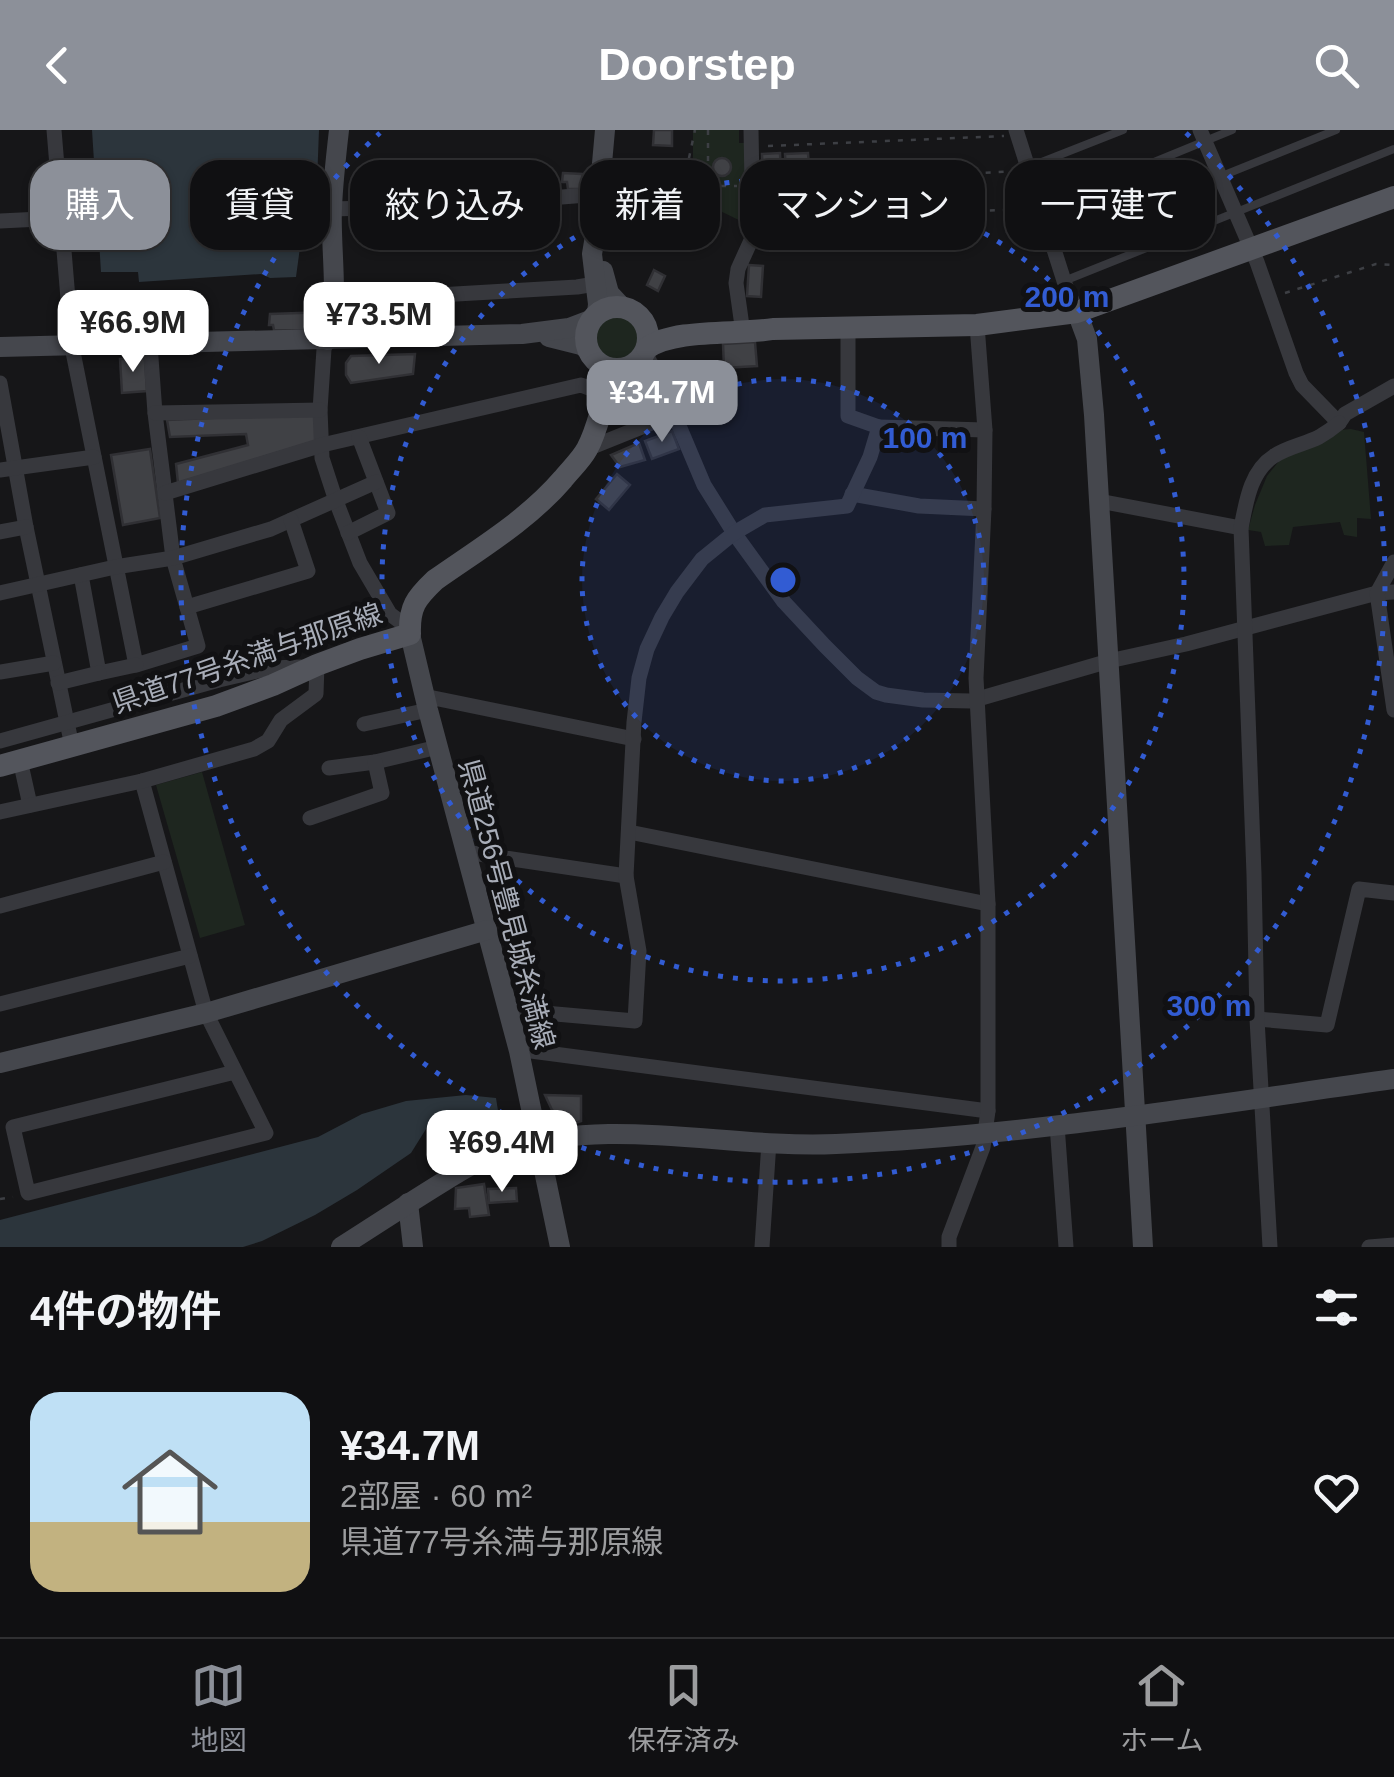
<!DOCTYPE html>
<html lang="ja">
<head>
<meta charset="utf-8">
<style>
	body { margin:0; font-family:Arial,"Noto Sans JP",sans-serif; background:#19191b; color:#f1f3f6; height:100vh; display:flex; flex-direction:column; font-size:38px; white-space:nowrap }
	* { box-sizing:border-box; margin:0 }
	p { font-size:32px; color:#9c9d9f }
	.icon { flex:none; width:55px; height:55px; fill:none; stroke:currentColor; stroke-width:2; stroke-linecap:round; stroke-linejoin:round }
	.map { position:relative; height:1117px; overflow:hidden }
	.details { display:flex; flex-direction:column; background:#101012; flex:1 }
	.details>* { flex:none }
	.guide { position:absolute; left:30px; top:30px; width:1335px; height:90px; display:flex; gap:20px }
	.price { position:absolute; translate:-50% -85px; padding:0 22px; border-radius:20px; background:#fff; color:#222; font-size:32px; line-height:65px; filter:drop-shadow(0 2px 5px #0008) }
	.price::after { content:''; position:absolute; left:50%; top:60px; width:30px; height:22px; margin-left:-15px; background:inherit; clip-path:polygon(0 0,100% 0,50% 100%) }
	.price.on { background:#8c9099; color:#fff }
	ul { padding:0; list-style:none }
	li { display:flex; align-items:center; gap:30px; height:250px; padding:0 30px }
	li+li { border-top:2px solid #303032 }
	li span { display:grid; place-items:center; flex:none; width:280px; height:200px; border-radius:30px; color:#555 }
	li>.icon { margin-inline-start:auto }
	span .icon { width:120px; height:120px; fill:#fffc; stroke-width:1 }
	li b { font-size:42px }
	h2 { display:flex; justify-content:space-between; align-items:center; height:120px; padding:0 30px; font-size:42px }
	.pill { padding:0 35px; border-radius:30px; background:#101012; box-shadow:0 2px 8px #0004,0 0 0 2px #303032; font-size:35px; line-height:90px }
	.pill.on { background:#8c9099; color:#fff }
	header { display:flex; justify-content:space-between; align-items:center; height:130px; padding:0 30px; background:#8c9099; color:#fff; font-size:45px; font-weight:700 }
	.menu { display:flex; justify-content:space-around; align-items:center; height:140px; border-top:2px solid #303032; background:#101012; font-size:28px; color:#9c9d9f }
	.menu a { display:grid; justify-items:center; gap:5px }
	.menu .on { color:#8c9099 }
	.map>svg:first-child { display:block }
</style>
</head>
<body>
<header><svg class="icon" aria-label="back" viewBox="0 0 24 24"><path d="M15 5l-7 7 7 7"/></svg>Doorstep<svg class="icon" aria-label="search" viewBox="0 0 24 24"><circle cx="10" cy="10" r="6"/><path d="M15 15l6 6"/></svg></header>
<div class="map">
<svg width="1394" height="1117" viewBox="0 0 1394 1117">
	<rect width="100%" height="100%" fill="#161618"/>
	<g fill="#1e261f">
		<path d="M693 0H739V13H746L747 94 714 78H676L678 56 693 43Z"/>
		<circle cx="617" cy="208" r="26"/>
		<path d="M1351 299 1364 302 1371 389 1357 388V407L1344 405 1340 392 1293 397 1289 415 1265 416 1261 402 1248 400 1255 375 1267 346 1284 325 1340 300Z"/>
		<path d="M202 642 245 795 200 808 156 655Z"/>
	</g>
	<g fill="#2c353c">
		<path d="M92 0H319L316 78 310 80 306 95H303L296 147 270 148 261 144 139 152 138 142H101Z"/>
		<path d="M466 965 496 968 499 987 426 999 411 1023 357 1060 315 1085 262 1111 243 1117H0V1090L318 1007 362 984 406 971Z"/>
	</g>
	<g fill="#404145" stroke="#303034" stroke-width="2.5">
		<path d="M654 0H672V16L653 15Z"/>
		<path d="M780 23 781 42H771V51H763L762 24Z"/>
		<path d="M808 23 809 36H804V46L786 47 785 24Z"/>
		<circle cx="722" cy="37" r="9"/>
		<path d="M563 43 582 44 584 59H568L567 52H562Z"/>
		<path d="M789 61V78H767L766 62Z"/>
		<path d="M749 135 763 136 761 167 747 166Z"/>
		<path d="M654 140 665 146 658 161 647 155Z"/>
		<path d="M328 182 329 201 274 200 273 195H269L270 184Z"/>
		<path d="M755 212 757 236 724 238 723 214Z"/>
		<path d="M415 224 413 244 351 253 346 245V233L351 226Z"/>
		<path d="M145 228 147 261 122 263 120 229Z"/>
		<path d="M717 262 718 281 685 282 684 263Z"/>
		<path d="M316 283V311L178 353 176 334 248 315 246 304 170 307 167 290Z"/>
		<path d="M672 301 679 319 652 329 645 311Z"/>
		<path d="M639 313 645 330 620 337 611 325Z"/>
		<path d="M150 319 160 388 123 395 111 325Z"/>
		<path d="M617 344 630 355 609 380 596 369Z"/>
		<path d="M545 965 581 966V991L569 995 552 980Z"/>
		<path d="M484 1054 489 1085 470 1087 469 1078 455 1079 456 1058Z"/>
		<path d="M516 1058 517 1071 489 1073 488 1059Z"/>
	</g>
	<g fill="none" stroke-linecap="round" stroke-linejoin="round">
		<g stroke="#3d3f44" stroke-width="2.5" stroke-dasharray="5 8" stroke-linecap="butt">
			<path d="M708 0V37L713 46 714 66 709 72"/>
			<path d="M768 16 1004 6"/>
			<path d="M676 54 681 48 703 46V42H686L695 0"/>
			<path d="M765 55 1016 41"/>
			<path d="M708 56H737"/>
			<path d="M769 89 1026 79"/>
			<path d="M1285 163 1376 134 1394 135"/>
			<path d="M0 1069 13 1067"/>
		</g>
		<g stroke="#37383d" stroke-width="8">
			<path d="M1029 37 1123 0"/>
			<path d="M1042 78 1232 0"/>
			<path d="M1053 114 1336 0"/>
			<path d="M1064 151 1394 19"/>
		</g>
		<g stroke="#37383d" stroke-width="15">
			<path d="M54 0 72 217 136 535 198 516 173 428 155 283 150 214"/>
			<path d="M1016 0 1065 154 1077 182"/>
			<path d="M1200 0 1257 132 1296 243 1302 255 1339 293 1345 284 1394 256"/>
			<path d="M331 79 448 76 600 64"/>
			<path d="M0 91 61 88"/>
			<path d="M333 160 421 166 577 157 595 154"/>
			<path d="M742 196 736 153 738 139 753 106 751 0"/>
			<path d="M328 210 324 219 320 280 322 328 336 371 360 433 390 484 410 499"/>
			<path d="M645 221 650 232 669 261 674 284 704 355 734 403 784 472 825 516 857 548 876 562 886 565 923 570 971 571 1109 531 1186 514 1377 463 1394 462"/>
			<path d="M633 234 642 239 652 252"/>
			<path d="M0 253 26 397 72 616"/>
			<path d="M155 283 320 280"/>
			<path d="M879 297 985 300"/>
			<path d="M587 319 674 284"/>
			<path d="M0 340 94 327"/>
			<path d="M165 363 322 315 581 255 594 260"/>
			<path d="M852 364 919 376 984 379"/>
			<path d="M1099 371 1241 398"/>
			<path d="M0 402 26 397"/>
			<path d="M348 403 388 383 359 307"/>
			<path d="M1394 432 1377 463 1394 580"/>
			<path d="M81 445 99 543 136 535"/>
			<path d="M0 463 115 437 173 428 271 399 376 352"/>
			<path d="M187 477 308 441 291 390"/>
			<path d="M0 542 54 533"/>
			<path d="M58 553 99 543"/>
			<path d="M424 566 634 609"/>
			<path d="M364 594 428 580"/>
			<path d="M0 611 219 550 270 538 301 537"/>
			<path d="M20 630 30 675"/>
			<path d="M329 638 375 632 438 617"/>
			<path d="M142 651 206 883 266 1003 28 1063 13 997 235 942"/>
			<path d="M0 682 142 651 254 619 268 611 281 590 316 564 317 535"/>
			<path d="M310 688 382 663 375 632"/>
			<path d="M629 702 988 774"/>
			<path d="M465 722 626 746"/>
			<path d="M0 776 164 732"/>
			<path d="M0 874 190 826"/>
			<path d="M510 885 522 881 635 891 639 821 626 746 634 592 639 548 647 519 662 487 677 462 702 429 734 403 765 385 847 376 870 327 879 297 848 286V198"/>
			<path d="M1257 889 1327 895 1359 759 1394 763"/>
			<path d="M519 921H531L988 981"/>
			<path d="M1057 995 1066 1117"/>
			<path d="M762 1117 769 1012"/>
			<path d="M949 1117V1107L983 1017 988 981V774L976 548 984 379 985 300 977 195"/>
			<path d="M1270 1117 1257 889 1254 744 1241 398C1246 373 1250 341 1274 326 1287 317 1305 314 1319 307 1326 303 1333 298 1339 293"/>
			<path d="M1369 1117 1394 1115"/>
		</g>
		<g stroke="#45474d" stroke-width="20">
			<path d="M603 141 609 163 622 177"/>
			<path d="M1077 182 1087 209 1094 285 1143 1117"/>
			<path d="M597 183 598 174 592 124 596 100 605 0"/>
			<path d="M549 207 581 215 587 219"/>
			<path d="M328 210C340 176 330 116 332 78 333 52 336 26 339 0"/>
			<path d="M0 217 522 204 569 198 590 190"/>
			<path d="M410 504 428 580 519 921 560 1117"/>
			<path d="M0 933 206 883 487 800"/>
			<path d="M408 1073 413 1117"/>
			<path d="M341 1117C375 1095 409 1073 443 1052 462 1040 483 1027 504 1020 611 985 726 1019 836 1014 1023 1006 1209 975 1394 949"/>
		</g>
		<g stroke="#53555c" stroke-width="22">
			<circle cx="617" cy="208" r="31"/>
			<path d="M647 218C675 198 738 205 773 199L977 195 1077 182 1394 67"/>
			<path d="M0 636 216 576 273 555 317 535 360 519 410 504C409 477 416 468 435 450 479 419 528 390 563 349 571 339 581 330 587 319 601 294 602 263 618 239"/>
		</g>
	</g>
	<circle cx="783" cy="450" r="201" fill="#325cd3" fill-opacity=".12"/>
	<g fill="none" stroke="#325cd3" stroke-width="5" stroke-dasharray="5 10">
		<circle cx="783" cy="450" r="201"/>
		<circle cx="783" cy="450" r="401"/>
		<path d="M1186 3A602 602 0 1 1 380 3"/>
	</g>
	<g text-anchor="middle" stroke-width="10" stroke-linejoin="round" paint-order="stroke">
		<g font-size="28" fill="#a8adb8" stroke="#111113">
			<text transform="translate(247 528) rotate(-19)" y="10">県道77号糸満与那原線</text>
			<text transform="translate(507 774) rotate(75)" y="10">県道256号豊見城糸満線</text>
		</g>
	</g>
	<circle cx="783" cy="450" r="15" fill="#325cd3" stroke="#111113" stroke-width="5"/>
	<g font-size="30" text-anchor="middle" font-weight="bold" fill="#325cd3" stroke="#111113" stroke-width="10" stroke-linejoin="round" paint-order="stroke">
		<text x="1067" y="177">200 m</text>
		<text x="925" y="318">100 m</text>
		<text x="1209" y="886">300 m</text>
	</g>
</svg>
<b class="price" style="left:379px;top:237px">¥73.5M</b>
<b class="price" style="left:133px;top:245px">¥66.9M</b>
<b class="price on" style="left:662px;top:315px">¥34.7M</b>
<b class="price" style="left:502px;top:1065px">¥69.4M</b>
<div class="guide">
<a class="pill on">購入</a>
<a class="pill">賃貸</a>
<a class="pill">絞り込み</a>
<a class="pill">新着</a>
<a class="pill">マンション</a>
<a class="pill">一戸建て</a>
</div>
</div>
<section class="details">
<h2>4件の物件<svg class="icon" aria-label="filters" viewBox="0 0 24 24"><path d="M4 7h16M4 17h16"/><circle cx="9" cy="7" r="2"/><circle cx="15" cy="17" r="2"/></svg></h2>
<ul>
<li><span style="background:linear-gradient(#bfe0f5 65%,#c2b280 0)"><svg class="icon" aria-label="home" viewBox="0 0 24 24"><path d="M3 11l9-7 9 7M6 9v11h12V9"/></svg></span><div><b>¥34.7M</b><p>2部屋 · 60 m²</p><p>県道77号糸満与那原線</p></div><svg class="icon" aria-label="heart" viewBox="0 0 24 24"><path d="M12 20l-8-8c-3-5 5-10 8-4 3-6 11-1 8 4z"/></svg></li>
</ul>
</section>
<nav class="menu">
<a class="on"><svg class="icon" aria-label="map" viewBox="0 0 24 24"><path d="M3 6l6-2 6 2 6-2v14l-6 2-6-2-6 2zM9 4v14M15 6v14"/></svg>地図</a>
<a><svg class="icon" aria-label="saved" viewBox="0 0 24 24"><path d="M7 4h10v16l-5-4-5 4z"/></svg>保存済み</a>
<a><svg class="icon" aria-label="home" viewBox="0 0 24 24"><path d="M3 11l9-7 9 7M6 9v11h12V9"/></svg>ホーム</a>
</nav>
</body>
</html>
